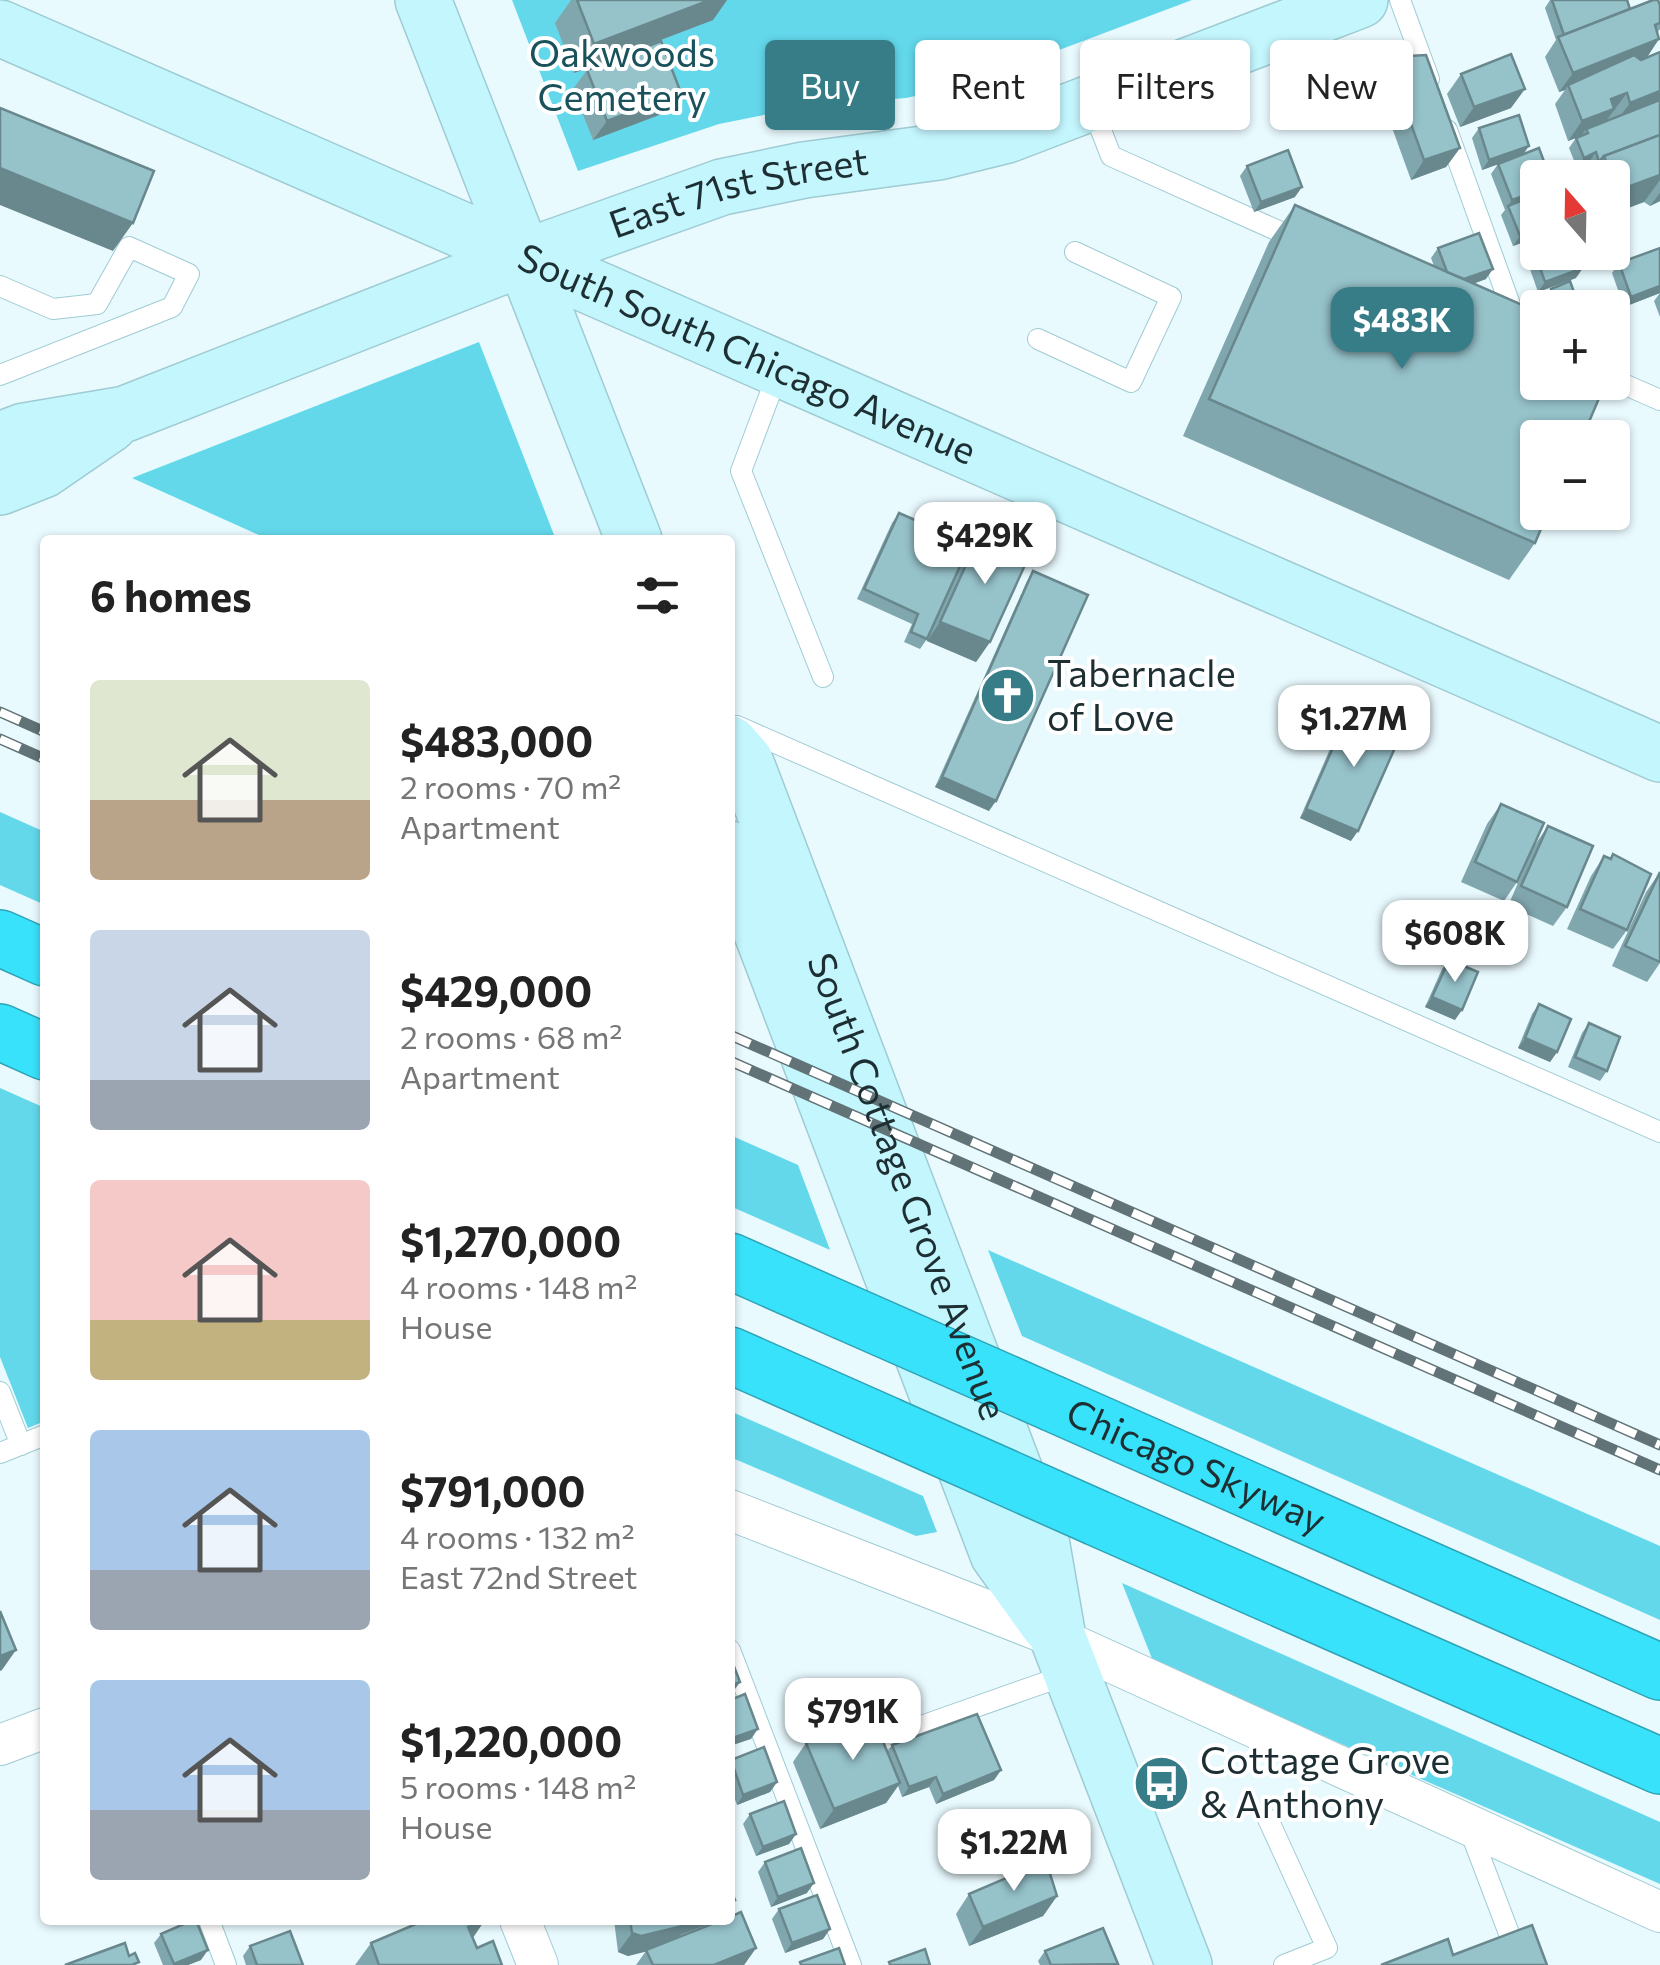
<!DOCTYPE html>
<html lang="en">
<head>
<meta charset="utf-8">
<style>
	body { margin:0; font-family:Commissioner,sans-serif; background:#f2f2f2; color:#222; height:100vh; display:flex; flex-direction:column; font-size:38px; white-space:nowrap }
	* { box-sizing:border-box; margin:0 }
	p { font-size:32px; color:#767676 }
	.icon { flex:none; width:55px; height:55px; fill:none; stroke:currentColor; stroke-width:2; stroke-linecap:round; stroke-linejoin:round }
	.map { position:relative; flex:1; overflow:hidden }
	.drawer { position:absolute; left:40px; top:535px; width:695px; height:1390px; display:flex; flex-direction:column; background:#fff; border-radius:10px; box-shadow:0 2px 8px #0004 }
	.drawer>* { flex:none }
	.banner { position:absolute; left:765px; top:40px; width:745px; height:90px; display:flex; gap:20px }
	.needle { width:65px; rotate:340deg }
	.fabs { position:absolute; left:1520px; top:160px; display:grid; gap:20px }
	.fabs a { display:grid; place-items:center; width:110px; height:110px; border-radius:10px; background:#fff; box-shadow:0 2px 8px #0004; font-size:50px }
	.price { position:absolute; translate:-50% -85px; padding:0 22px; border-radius:20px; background:#fff; color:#222; font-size:32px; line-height:65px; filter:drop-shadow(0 2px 5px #0008) }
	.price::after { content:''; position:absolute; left:50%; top:60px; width:30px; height:22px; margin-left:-15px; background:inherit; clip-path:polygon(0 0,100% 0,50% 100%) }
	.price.selected { background:#367d88; color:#fff }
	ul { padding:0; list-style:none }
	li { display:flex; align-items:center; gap:30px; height:250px; padding:0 50px }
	li span { display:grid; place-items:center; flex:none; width:280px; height:200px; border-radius:10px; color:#555 }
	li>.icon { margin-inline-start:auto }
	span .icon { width:120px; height:120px; fill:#fffc; stroke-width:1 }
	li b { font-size:42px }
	h2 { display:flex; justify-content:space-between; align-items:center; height:120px; padding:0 50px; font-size:42px }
	.tag { padding:0 35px; border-radius:10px; background:#fff; box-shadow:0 2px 8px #0004; font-size:35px; line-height:90px }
	.tag.selected { background:#367d88; color:#fff }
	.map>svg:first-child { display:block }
</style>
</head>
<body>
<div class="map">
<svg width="1660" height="1965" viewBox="0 0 1660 1965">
	<rect width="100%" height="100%" fill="#e9fafe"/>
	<g fill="#63d8eb">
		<path d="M512 0H1192L966 85 906 98 808 106 719 124 578 171Z"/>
		<path d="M479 342 556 540H270L132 478Z"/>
		<path d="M0 812 45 832V905L0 885Z"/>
		<path d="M0 1088 45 1108V1421L28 1428 0 1357Z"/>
		<path d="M730 1135 798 1165 830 1250 730 1206Z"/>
		<path d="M988 1250 1660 1546V1620L1022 1336Z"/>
		<path d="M730 1411 923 1496 937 1532 916 1536 730 1457Z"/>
		<path d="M1122 1583 1660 1822V1884L1153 1661Z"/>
	</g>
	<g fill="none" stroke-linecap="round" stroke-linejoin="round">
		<defs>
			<g id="service">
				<path d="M1400 0 1429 79"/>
				<path d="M1091 104 1111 156 1303 242"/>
				<path d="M1447 130 1517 324"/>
				<path d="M0 286 53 309 97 304 129 247 189 274 172 307 0 375"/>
				<path d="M1038 339 1131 382 1171 297 1075 252"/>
				<path d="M779 370 741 471 823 677"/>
				<path d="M1612 379 1660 400"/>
				<path d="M737 726 1660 1132"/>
				<path d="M0 1392 21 1445"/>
				<path d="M0 1453 45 1435"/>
				<path d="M730 1650 851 1965"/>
				<path d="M876 1742 1069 1674"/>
				<path d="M1268 1819 1327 1948 1284 1965"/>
				<path d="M1469 1828 1521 1965"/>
				<path d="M209 1920 226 1965"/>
			</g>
			<g id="minor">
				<path d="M730 1510 1058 1638 1660 1912"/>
				<path d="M0 1745 45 1728"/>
				<path d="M520 1920 538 1965"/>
			</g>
			<g id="secondary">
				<path d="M423 0 634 540"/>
				<path id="s1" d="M0 28 1660 754"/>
				<path id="s2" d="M0 440 24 431 125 414 523 258 722 187 804 170 938 152 1007 135 1360 0"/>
				<path d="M0 487 43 470 110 424"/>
				<path id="s3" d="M730 744 745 761 1041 1540 1058 1638 1184 1965"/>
				<path d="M730 849 998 1554 1049 1625"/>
			</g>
			<g id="motorway">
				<path d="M0 938 45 958"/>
				<path d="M0 1032 45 1052"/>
				<path d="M730 1261 845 1312"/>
				<path d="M730 1355 888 1425"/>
				<path id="s4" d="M1054 1404 1660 1672"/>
				<path d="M1097 1518 1660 1766"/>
			</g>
		</defs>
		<use href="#service" stroke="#9fcbd3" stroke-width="22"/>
		<use href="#minor" stroke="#9fcbd3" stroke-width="42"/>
		<use href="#secondary" stroke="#9fcbd3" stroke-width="58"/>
		<use href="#motorway" stroke="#2fa3b5" stroke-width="58"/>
		<use href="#service" stroke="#fff" stroke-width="20"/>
		<use href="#minor" stroke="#fff" stroke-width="40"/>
		<use href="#secondary" stroke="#c4f6fe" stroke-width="55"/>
		<use href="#motorway" stroke="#39e2fb" stroke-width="55"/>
		<defs>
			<g id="rail">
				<path d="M0 712 45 732"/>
				<path d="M0 739 45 759"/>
				<path d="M730 1035 1660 1445"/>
				<path d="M730 1061 1660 1470"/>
			</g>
		</defs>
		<use href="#rail" stroke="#617376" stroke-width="11"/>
		<use href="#rail" stroke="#fff" stroke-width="8" stroke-dasharray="22" stroke-linecap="butt"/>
		<defs>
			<g id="motorway-bridge">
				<path d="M845 1312 1054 1404"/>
				<path d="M888 1425 1097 1518"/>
			</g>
		</defs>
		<use href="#motorway-bridge" stroke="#2fa3b5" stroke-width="58" stroke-linecap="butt"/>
		<use href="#motorway-bridge" stroke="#39e2fb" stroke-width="55"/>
	</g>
	<g fill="#81a7ae">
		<path d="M571 0H727L713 20 574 73 555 23Z"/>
		<path d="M1550 0H1627L1630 9 1660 5V29L1657 33 1659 39 1646 57 1660 52V201L1650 206 1644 202 1612 214V178H1588L1592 172 1589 162 1577 168 1569 148 1576 138 1581 136 1568 141 1555 104 1565 90 1559 92 1545 57 1556 40 1545 8Z"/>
		<path d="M1409 56 1460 148 1446 167 1411 180 1378 89 1391 69 1403 65Z"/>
		<path d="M587 70 667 112 593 140 573 89Z"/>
		<path d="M1461 74 1511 108 1460 127 1447 94Z"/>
		<path d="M1479 128 1524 154 1538 178V237L1513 246 1501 215 1505 210 1491 174 1498 164 1482 170 1472 138Z"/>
		<path d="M1247 166 1295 197 1254 212 1240 176Z"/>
		<path d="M1295 205 1434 266 1431 258 1438 248 1486 279 1473 284 1535 543 1509 580 1183 436 1269 242Z"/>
		<path d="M1532 245 1576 278 1538 292 1525 255Z"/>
		<path d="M1660 248V317L1654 301 1660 293 1624 307 1612 273 1619 263Z"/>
		<path d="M1551 289 1569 308H1547L1544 299Z"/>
		<path d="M899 513 927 639 920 649 904 642 912 624 857 599 892 523Z"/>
		<path d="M981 532 990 642 976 662 927 641 967 551Z"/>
		<path d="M1033 571 989 811 935 787 1027 581Z"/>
		<path d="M1350 709 1351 841 1300 818 1343 719Z"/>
		<path d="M1501 804 1517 882 1504 901 1461 882 1487 824Z"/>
		<path d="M1548 826 1567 907 1553 926 1508 906 1534 846Z"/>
		<path d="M1604 856 1627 930 1613 949 1567 929 1591 876Z"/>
		<path d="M1660 872V963L1647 982 1612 966 1646 892Z"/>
		<path d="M1449 960 1455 1020 1425 1007 1442 969Z"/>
		<path d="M1539 1004 1557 1052 1550 1062 1518 1048 1532 1014Z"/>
		<path d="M1589 1023 1607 1071 1600 1081 1568 1067 1582 1033Z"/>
		<path d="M806 1743 887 1752 892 1745 1001 1770 994 1780 936 1804 929 1787 902 1797 898 1786 886 1803 820 1829 793 1762Z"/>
		<path d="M731 1760 777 1782 770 1792 737 1805 730 1786Z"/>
		<path d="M750 1814 796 1834 789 1844 756 1856 743 1824Z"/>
		<path d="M765 1862 807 1893 771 1907 758 1872Z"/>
		<path d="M969 1894 1057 1896 1043 1916 969 1946 956 1914Z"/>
		<path d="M779 1909 830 1929 823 1939 785 1953 772 1919Z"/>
		<path d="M414 1920H485L473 1938 477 1948 502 1965H355L371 1943 409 1927Z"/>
		<path d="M614 1920H719L680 1935 678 1938 756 1948 744 1965H636L646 1951 628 1956 618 1952Z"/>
		<path d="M161 1934 201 1960 188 1965H163L154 1943Z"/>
		<path d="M250 1946 303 1965H246L243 1956Z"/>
		<path d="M1045 1951 1117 1965H1040L1038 1961Z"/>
	</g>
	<g fill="#69888d">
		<path d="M710 0H727L713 20 574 73 594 44Z"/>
		<path d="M1659 39 1646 59 1568 85 1565 90 1559 92 1573 73Z"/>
		<path d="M1525 89 1511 108 1460 127 1474 107Z"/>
		<path d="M1660 91V105L1616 122 1630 103Z"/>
		<path d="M681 93 667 112 593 140 607 121Z"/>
		<path d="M1627 93 1600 129H1586L1581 136 1568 141 1582 121 1611 99Z"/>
		<path d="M1529 146 1522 156 1482 170 1489 160Z"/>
		<path d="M1460 148 1446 167 1411 180 1424 160Z"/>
		<path d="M1596 152 1589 162 1577 168 1584 158Z"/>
		<path d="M0 168 133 223 113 251 0 205Z"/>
		<path d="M1660 175V180L1644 202 1612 214V198L1617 191Z"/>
		<path d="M1302 187 1295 197 1254 212 1261 202Z"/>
		<path d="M1538 191V199L1508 206 1505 210 1512 200Z"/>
		<path d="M1660 193V201L1650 206Z"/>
		<path d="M1538 230V237L1513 246 1520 236Z"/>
		<path d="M1583 268 1576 278 1538 292 1545 282Z"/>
		<path d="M1493 269 1486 279 1444 294 1451 284Z"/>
		<path d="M1660 286V293L1624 307 1631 297Z"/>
		<path d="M1576 298 1569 308H1556L1557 306Z"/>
		<path d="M940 622 990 642 976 662 927 641Z"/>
		<path d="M942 777 996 801 989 811 935 787Z"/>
		<path d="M1306 809 1358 831 1351 841 1300 818Z"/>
		<path d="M1432 997 1462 1010 1455 1020 1425 1007Z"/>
		<path d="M1525 1038 1557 1052 1550 1062 1518 1048Z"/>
		<path d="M16 1650 2 1670 0 1671V1656Z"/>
		<path d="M740 1682 733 1692 730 1693V1686Z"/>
		<path d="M758 1729 751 1739 730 1746V1739Z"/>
		<path d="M1001 1770 994 1780 936 1804 943 1794Z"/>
		<path d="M936 1777 929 1787 902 1797 909 1787Z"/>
		<path d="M777 1782 770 1792 737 1805 743 1795Z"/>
		<path d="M900 1783 886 1803 820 1829 834 1809Z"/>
		<path d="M796 1834 789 1844 756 1856 763 1847Z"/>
		<path d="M814 1883 807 1893 771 1907 778 1897Z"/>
		<path d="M1057 1896 1043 1916 969 1946 983 1927Z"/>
		<path d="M485 1920 465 1948 468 1927Z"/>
		<path d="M688 1920H719L680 1935 673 1945 628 1956 618 1952 632 1933Z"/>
		<path d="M830 1929 823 1939 785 1953 792 1943Z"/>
		<path d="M756 1948 744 1965H714Z"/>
		<path d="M208 1950 201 1960 188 1965H173Z"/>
	</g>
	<g fill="#96c2ca" stroke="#69888d" stroke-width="2.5">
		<path d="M577 0H710L594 44Z"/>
		<path d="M1552 0H1627L1630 9 1564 35Z"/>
		<path d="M1653 0H1658L1660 5V23L1655 25 1659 39 1573 73 1558 37Z"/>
		<path d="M661 41 681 93 607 121 587 70Z"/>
		<path d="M1660 52V91L1630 103 1627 93 1611 99 1614 109 1582 121 1568 85 1634 55 1641 60Z"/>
		<path d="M1511 54 1525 89 1474 107 1461 74Z"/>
		<path d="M1426 55 1460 148 1424 160 1391 69 1406 64 1409 56Z"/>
		<path d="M1660 100V135L1604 156 1599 162 1596 152 1584 158 1576 138 1588 133 1586 129Z"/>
		<path d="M0 108 154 171 133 223 0 168Z"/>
		<path d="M1519 115 1529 146 1489 160 1479 128Z"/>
		<path d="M1660 135V175L1617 191 1604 156Z"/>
		<path d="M1539 148 1550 178H1538V191L1512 200 1498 164Z"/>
		<path d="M1288 150 1302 187 1261 202 1247 166Z"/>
		<path d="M1538 194V230L1520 236 1508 206Z"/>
		<path d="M1295 205 1538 312V382H1606L1582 438H1538V512H1548L1535 543 1209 399Z"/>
		<path d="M1479 233 1493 269 1464 279 1447 272 1438 248Z"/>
		<path d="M1538 243V252H1578L1583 268 1545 282 1532 245Z"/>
		<path d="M1660 248V286L1631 297 1619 263Z"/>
		<path d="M1570 281 1576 298 1557 306 1551 289Z"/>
		<path d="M1612 345 1621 349 1612 368Z"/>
		<path d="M899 513 970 544 927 639 911 632 918 614 864 589Z"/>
		<path d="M981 532 1030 554 990 642 940 622Z"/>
		<path d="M1033 571 1088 595 996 801 942 777Z"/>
		<path d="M1350 709 1402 732 1358 831 1306 809Z"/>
		<path d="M1501 804 1544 823 1517 882 1475 862Z"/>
		<path d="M1548 826 1593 846 1567 907 1521 886Z"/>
		<path d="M1613 854 1651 874 1627 930 1580 909 1604 856 1611 859Z"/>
		<path d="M1660 872V962L1625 946Z"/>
		<path d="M1449 960 1478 972 1462 1010 1432 997Z"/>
		<path d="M1539 1004 1571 1019 1557 1052 1525 1038Z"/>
		<path d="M1589 1023 1620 1037 1607 1071 1575 1057Z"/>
		<path d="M0 1611 16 1650 0 1656Z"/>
		<path d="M730 1656 740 1682 730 1686Z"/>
		<path d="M745 1694 758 1729 730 1739V1700Z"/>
		<path d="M977 1714 1001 1770 943 1794 936 1777 909 1787 892 1745Z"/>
		<path d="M873 1717 900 1783 834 1809 806 1743Z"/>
		<path d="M764 1747 777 1782 743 1795 731 1760Z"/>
		<path d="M784 1801 796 1834 763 1847 750 1814Z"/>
		<path d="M801 1848 814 1883 778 1897 765 1862Z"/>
		<path d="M1046 1861 1057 1896 983 1927 969 1894Z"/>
		<path d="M730 1887 735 1900 730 1901Z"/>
		<path d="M817 1895 830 1929 792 1943 779 1909Z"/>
		<path d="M741 1912 756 1948 714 1965H653L646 1950 722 1920H730V1917Z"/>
		<path d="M193 1920H196L208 1950 174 1964 161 1934Z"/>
		<path d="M417 1920H485L468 1927 477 1948 493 1941 502 1965H379L371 1943 416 1924Z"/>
		<path d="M630 1920H689L687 1925 641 1936 632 1933Z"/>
		<path d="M1532 1925 1547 1965H1381L1448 1939 1453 1955Z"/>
		<path d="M1103 1928 1118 1964 1051 1965 1045 1951Z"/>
		<path d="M290 1931 303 1965H257L250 1946Z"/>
		<path d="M125 1943 129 1956 135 1953 139 1962 132 1965H65Z"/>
		<path d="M839 1948 845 1965H801L800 1962Z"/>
		<path d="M925 1949 930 1965H890L889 1962Z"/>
	</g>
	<defs>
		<symbol id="church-disc" viewBox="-11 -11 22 22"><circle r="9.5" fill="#367d88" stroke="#fff"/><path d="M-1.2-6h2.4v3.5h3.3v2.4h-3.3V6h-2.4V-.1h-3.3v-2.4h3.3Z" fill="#fff"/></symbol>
		<symbol id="bus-disc" viewBox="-11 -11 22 22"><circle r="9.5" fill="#367d88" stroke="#fff"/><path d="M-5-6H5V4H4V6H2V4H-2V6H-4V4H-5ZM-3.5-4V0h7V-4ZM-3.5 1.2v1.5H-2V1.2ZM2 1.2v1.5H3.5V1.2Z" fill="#fff"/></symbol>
	</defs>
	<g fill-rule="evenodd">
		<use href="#church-disc" x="976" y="664" width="63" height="63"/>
		<use href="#bus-disc" x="1130" y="1752" width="63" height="63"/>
	</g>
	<g text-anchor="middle" stroke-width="8" stroke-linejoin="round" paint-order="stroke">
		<g font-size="38" fill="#19525b" stroke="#fff">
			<text x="622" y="67">Oakwoods<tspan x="622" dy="44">Cemetery</tspan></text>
		</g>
		<g font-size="38" fill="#1d2f32" stroke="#fff">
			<text dy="13" stroke="none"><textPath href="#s2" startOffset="782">East 71st Street</textPath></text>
			<text dy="13" stroke="none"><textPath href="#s1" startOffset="815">South South Chicago Avenue</textPath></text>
			<text dy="13" stroke="none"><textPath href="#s3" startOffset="478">South Cottage Grove Avenue</textPath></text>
			<text dy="13" stroke="none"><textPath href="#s4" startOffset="155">Chicago Skyway</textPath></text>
		</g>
		<g font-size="38" fill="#1d2f32" stroke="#fff" text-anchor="start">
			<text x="1047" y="687">Tabernacle<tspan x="1047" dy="44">of Love</tspan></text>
			<text x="1200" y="1774">Cottage Grove<tspan x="1200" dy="44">&amp; Anthony</tspan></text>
		</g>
	</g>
</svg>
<div class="fabs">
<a><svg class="needle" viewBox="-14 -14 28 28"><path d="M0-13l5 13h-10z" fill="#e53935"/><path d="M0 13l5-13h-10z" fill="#767676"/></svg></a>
<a>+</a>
<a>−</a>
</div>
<b class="price selected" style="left:1402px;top:372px">$483K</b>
<b class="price" style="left:985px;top:587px">$429K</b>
<b class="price" style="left:1354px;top:770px">$1.27M</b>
<b class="price" style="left:1455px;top:985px">$608K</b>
<b class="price" style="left:853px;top:1763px">$791K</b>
<b class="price" style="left:1014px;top:1894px">$1.22M</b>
<div class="banner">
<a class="tag selected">Buy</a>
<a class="tag">Rent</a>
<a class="tag">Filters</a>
<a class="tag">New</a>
</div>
<section class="drawer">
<h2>6 homes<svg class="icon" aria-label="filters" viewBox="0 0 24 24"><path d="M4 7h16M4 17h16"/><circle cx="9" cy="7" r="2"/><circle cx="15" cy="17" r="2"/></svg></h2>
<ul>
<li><span style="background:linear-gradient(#dfe7d0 60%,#b9a48a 0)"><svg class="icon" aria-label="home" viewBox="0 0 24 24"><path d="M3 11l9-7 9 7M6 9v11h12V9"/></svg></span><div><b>$483,000</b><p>2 rooms · 70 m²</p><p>Apartment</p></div></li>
<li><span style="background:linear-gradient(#c9d6e8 75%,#9aa5b1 0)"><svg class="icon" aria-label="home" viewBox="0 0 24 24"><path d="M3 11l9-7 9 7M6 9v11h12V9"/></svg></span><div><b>$429,000</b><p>2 rooms · 68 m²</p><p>Apartment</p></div></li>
<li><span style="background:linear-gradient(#f6c9c9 70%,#c2b280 0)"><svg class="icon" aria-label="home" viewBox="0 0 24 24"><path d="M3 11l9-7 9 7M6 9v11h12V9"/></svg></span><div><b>$1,270,000</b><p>4 rooms · 148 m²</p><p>House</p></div></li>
<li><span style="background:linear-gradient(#a9c7e8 70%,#9aa5b1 0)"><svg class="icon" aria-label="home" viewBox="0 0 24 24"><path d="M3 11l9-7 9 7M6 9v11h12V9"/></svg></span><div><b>$791,000</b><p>4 rooms · 132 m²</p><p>East 72nd Street</p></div></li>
<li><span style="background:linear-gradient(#a9c7e8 65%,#9aa5b1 0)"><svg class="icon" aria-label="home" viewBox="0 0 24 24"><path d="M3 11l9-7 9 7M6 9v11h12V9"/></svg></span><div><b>$1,220,000</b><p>5 rooms · 148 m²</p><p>House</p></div></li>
</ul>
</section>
</div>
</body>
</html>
